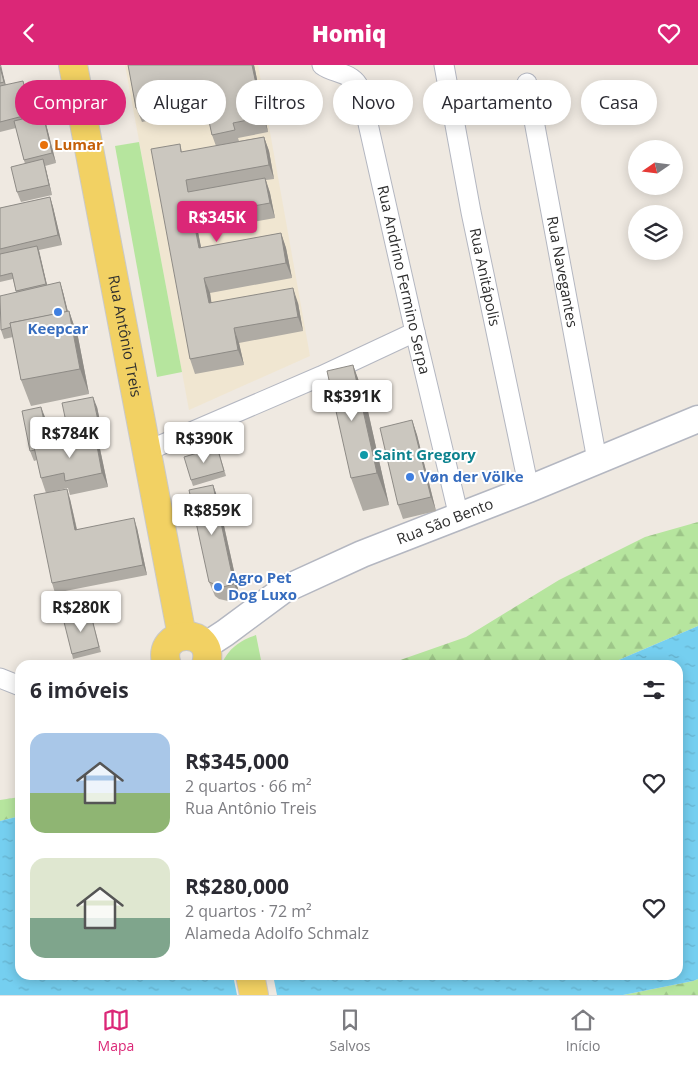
<!DOCTYPE html>
<html lang="pt">
<head>
<meta charset="utf-8">
<style>
	body { margin:0; font-family:"Open Sans",sans-serif; background:#f7f7f7; color:#2b2b33; height:100vh; display:flex; flex-direction:column; font-size:19px; white-space:nowrap }
	* { box-sizing:border-box; margin:0 }
	p { font-size:16px; color:#7c7c81 }
	.icon { flex:none; width:28px; height:28px; fill:none; stroke:currentColor; stroke-width:2; stroke-linecap:round; stroke-linejoin:round }
	.map { position:relative; flex:1; overflow:hidden }
	.details { position:absolute; left:15px; top:595px; width:668px; height:320px; display:flex; flex-direction:column; background:#fff; border-radius:15px; box-shadow:0 2px 12px #0003 }
	.details>* { flex:none }
	.top-card { position:absolute; left:15px; top:15px; width:669px; height:45px; display:flex; gap:10px }
	.needle { width:32px; rotate:256deg }
	.tools { position:absolute; left:628px; top:75px; display:grid; gap:10px }
	.tools a { display:grid; place-items:center; width:55px; height:55px; border-radius:50%; background:#fff; box-shadow:0 2px 12px #0003; font-size:25px }
	.price { position:absolute; translate:-50% -42px; padding:0 11px; border-radius:5px; background:#fff; color:#222; font-size:16px; line-height:32px; filter:drop-shadow(0 1px 2px #0008) }
	.price::after { content:''; position:absolute; left:50%; top:30px; width:15px; height:11px; margin-left:-8px; background:inherit; clip-path:polygon(0 0,100% 0,50% 100%) }
	.price.current { background:#db2777; color:#fff }
	ul { padding:0; list-style:none }
	li { display:flex; align-items:center; gap:15px; height:125px; padding:0 15px }
	li span { display:grid; place-items:center; flex:none; width:140px; height:100px; border-radius:15px; color:#555 }
	li>.icon { margin-inline-start:auto }
	span .icon { width:60px; height:60px; fill:#fffc; stroke-width:1 }
	li b { font-size:21px }
	h2 { display:flex; justify-content:space-between; align-items:center; height:60px; padding:0 15px; font-size:21px }
	.chip { padding:0 18px; border-radius:22px; background:#fff; box-shadow:0 2px 12px #0003; font-size:18px; line-height:45px }
	.chip.current { background:#db2777; color:#fff }
	header { display:flex; justify-content:space-between; align-items:center; height:65px; padding:0 15px; background:#db2777; color:#fff; font-size:22px; font-weight:800 }
	.tab-bar { display:flex; justify-content:space-around; align-items:center; height:70px; border-top:1px solid #e1e1e2; background:#fff; font-size:14px; color:#7c7c81 }
	.tab-bar a { display:grid; justify-items:center; gap:2px }
	.tab-bar .current { color:#db2777 }
	.map>svg:first-child { display:block }
</style>
</head>
<body>
<header><svg class="icon" aria-label="back" viewBox="0 0 24 24"><path d="M15 5l-7 7 7 7"/></svg>Homiq<svg class="icon" aria-label="heart" viewBox="0 0 24 24"><path d="M12 20l-8-8c-3-5 5-10 8-4 3-6 11-1 8 4z"/></svg></header>
<div class="map">
<svg width="698" height="930" viewBox="0 0 698 930">
	<defs>
		<pattern id="forest-firs" width="22" height="20" patternUnits="userSpaceOnUse" patternTransform="scale(1.25)"><rect width="22" height="20" fill="#b6e59e"/><path d="M5 1l3.5 6h-7zM16 11l3.5 6h-7z" fill="#9dc588"/></pattern>
		<pattern id="water-ripples" width="26" height="14" patternUnits="userSpaceOnUse" patternTransform="scale(1.25)"><rect width="26" height="14" fill="#75cff0"/><path d="M2 4q2-2 4 0t4 0M15 11q2-2 4 0t4 0" fill="none" stroke="#66b2ce"/></pattern>
	</defs>
	<rect width="100%" height="100%" fill="#efe9e1"/>
	<path fill="#f0e6d1" d="M125 0H258L310 291 189 345Z"/>
	<g fill="#b6e59e">
		<path d="M139 77 182 307 157 312 115 81Z"/>
		<path d="M256 570 262 600H221C229 583 239 576 256 570Z"/>
	</g>
	<g fill="url(#forest-firs)">
		<path d="M698 457V561L607 600H386L466 572 559 515 645 472Z"/>
		<path d="M20 732V751L0 756V735Z"/>
		<path d="M698 914V930H623L693 916Z"/>
	</g>
	<path fill="url(#water-ripples)" d="M698 561V914L693 916 623 930H0V756L20 751V910H678V600H607Z"/>
	<path fill="#efe9e1" d="M233 910H273L277 930H237Z"/>
	<g fill="none" stroke-linecap="round" stroke-linejoin="round">
		<defs>
			<g id="street">
				<path id="s1" d="M322 0C332 8 350 7 358 20 360 23 361 28 362 32L415 267 459 452"/>
				<path id="s2" d="M444 0 471 147 529 424"/>
				<path id="s3" d="M527 18 597 395"/>
				<path d="M147 386 321 311 415 267"/>
				<path d="M0 613 20 621"/>
			</g>
			<g id="secondary">
				<path id="s4" d="M205 581 225 568 283 525 292 521 362 489 529 424 698 354"/>
			</g>
			<g id="primary">
				<path id="s5" d="M73 0 182 571"/>
				<path d="M167 600C154 563 217 560 206 600"/>
				<path d="M250 910 254 930"/>
			</g>
		</defs>
		<use href="#street" stroke="#b4b7c1" stroke-width="21"/>
		<use href="#secondary" stroke="#b4b7c1" stroke-width="29"/>
		<use href="#primary" stroke="#c9c9c9" stroke-width="30"/>
		<use href="#street" stroke="#fff" stroke-width="19"/>
		<use href="#secondary" stroke="#fff" stroke-width="26"/>
		<use href="#primary" stroke="#f2d163" stroke-width="28"/>
	</g>
	<g fill="#afaba4">
		<path d="M0 0 6 20 26 26 33 51 43 49 46 59 56 98 45 101 52 130 21 137 17 127 25 99 16 63 0 67Z"/>
		<path d="M128 0H254L268 67 238 73 239 76 264 72 269 86 274 114 266 115 270 128 275 153 198 167 201 183 281 168 286 183 292 213 210 228 211 238H298L303 266 239 278 244 300 195 309 190 294 180 79 182 87 216 81 212 70 206 44 142 57 136 43Z"/>
		<path d="M50 132 53 142 62 180 39 185 47 220 60 217 63 227 68 247 69 246 78 272 89 329 31 341 21 315 13 272 4 274 1 265 16 227 13 214 0 217V143Z"/>
		<path d="M353 300 365 333 389 440 363 446 351 413Z"/>
		<path d="M97 342 104 375 97 376 100 384 108 422 70 430 68 423 46 428 41 413 37 395 34 396 30 386 45 352 50 379 70 375 69 371Z"/>
		<path d="M412 355 417 370 436 446 403 454 398 440Z"/>
		<path d="M219 387 226 411 193 421 191 415Z"/>
		<path d="M213 420 218 434 240 533 228 536 219 534 215 531 209 517Z"/>
		<path d="M70 434 77 464 137 463 147 510 55 528 52 518Z"/>
		<path d="M90 546 101 587 73 594 72 589Z"/>
	</g>
	<g fill="#8e8b86">
		<path d="M0 0H1L7 27 4 17Z"/>
		<path d="M252 0H254L268 67 263 52Z"/>
		<path d="M23 16 26 26 34 59 31 49Z"/>
		<path d="M43 49 46 59 56 98 52 88Z"/>
		<path d="M264 72 269 86 274 114 269 100Z"/>
		<path d="M43 94 46 104 52 130 49 120Z"/>
		<path d="M265 113 270 128 275 153 270 138Z"/>
		<path d="M50 132 53 142 62 180 58 170Z"/>
		<path d="M193 152 198 167 204 197 199 183Z"/>
		<path d="M281 168 286 183 292 213 286 198Z"/>
		<path d="M37 181 39 186 48 224 46 219Z"/>
		<path d="M204 213 210 228 214 253 209 238Z"/>
		<path d="M60 217 63 227 71 259 67 249Z"/>
		<path d="M293 223 298 238 303 266 298 252Z"/>
		<path d="M69 246 78 272 89 329 80 304Z"/>
		<path d="M234 263 239 278 244 300 238 285Z"/>
		<path d="M353 300 365 333 389 440 377 408Z"/>
		<path d="M93 332 97 342 104 375 100 365Z"/>
		<path d="M41 342 45 352 53 392 50 382Z"/>
		<path d="M412 355 417 370 436 446 431 432Z"/>
		<path d="M95 370 100 384 108 422 102 408Z"/>
		<path d="M213 420 218 434 240 533 234 519Z"/>
		<path d="M67 424 70 434 79 475 75 465Z"/>
		<path d="M134 453 137 463 147 510 143 500Z"/>
	</g>
	<g fill="#cbc7bf" stroke="#8e8b86">
		<path d="M128 0H252L263 52 233 58 235 65 212 70 203 29 136 43Z"/>
		<path d="M0 2 4 17 0 18Z"/>
		<path d="M23 16 31 49 0 57V21Z"/>
		<path d="M43 49 52 88 24 95 14 56Z"/>
		<path d="M264 72 269 100 186 115 188 127 265 113 270 138 193 152 199 183 281 168 286 198 204 213 209 238 293 223 298 252 234 263 238 285 190 294 151 84 180 79 181 87Z"/>
		<path d="M43 94 49 120 17 127 11 102Z"/>
		<path d="M50 132 58 170 0 184V143Z"/>
		<path d="M37 181 46 219 16 226 12 208 0 211V189Z"/>
		<path d="M60 217 67 247 10 258 11 262 1 265 0 231Z"/>
		<path d="M69 246 80 304 21 315 10 258Z"/>
		<path d="M353 300 377 408 351 413 327 306Z"/>
		<path d="M93 332 100 365 69 371 62 338Z"/>
		<path d="M41 342 49 379 34 382 35 385 30 386 22 346Z"/>
		<path d="M412 355 431 432 398 440 380 363Z"/>
		<path d="M95 370 102 408 65 416 64 408 41 413 34 382Z"/>
		<path d="M217 382 224 406 191 415 184 392Z"/>
		<path d="M213 420 234 519 223 522 214 519 209 517 189 425Z"/>
		<path d="M67 424 75 465 134 453 143 500 52 518 34 430Z"/>
		<path d="M90 546 99 582 72 589 63 553Z"/>
	</g>
	<circle fill="#e8710a" stroke="#fff" stroke-width="2" cx="44" cy="80" r="5"/>
	<g fill="#3f7fe0" stroke="#fff" stroke-width="2">
		<circle cx="58" cy="247" r="5"/>
		<circle cx="410" cy="412" r="5"/>
		<circle cx="218" cy="522" r="5"/>
	</g>
	<circle fill="#0f9aa8" stroke="#fff" stroke-width="2" cx="364" cy="390" r="5"/>
	<g text-anchor="middle" stroke-width="4" stroke-linejoin="round" paint-order="stroke">
		<g font-size="15" font-weight="bold" fill="#c56008" stroke="#fff" text-anchor="start">
			<text x="54" y="85">Lumar</text>
		</g>
		<g font-size="15" fill="#2e2e2e" stroke="#fff">
			<text dy="5" stroke="none"><textPath href="#s3" startOffset="192">Rua Navegantes</textPath></text>
			<text dy="5" stroke="none"><textPath href="#s2" startOffset="216">Rua Anitápolis</textPath></text>
			<text dy="5" stroke="none"><textPath href="#s1" startOffset="242">Rua Andrino Fermino Serpa</textPath></text>
			<text dy="5" stroke="none"><textPath href="#s5" startOffset="276">Rua Antônio Treis</textPath></text>
			<text dy="5" stroke="none"><textPath href="#s4" startOffset="272">Rua São Bento</textPath></text>
		</g>
		<g font-size="15" font-weight="bold" fill="#366cbe" stroke="#fff" text-anchor="start">
			<text x="58" y="269" text-anchor="middle">Keepcar</text>
			<text x="420" y="417">Vøn der Völke</text>
			<text x="228" y="518">Agro Pet<tspan x="228" dy="17">Dog Luxo</tspan></text>
		</g>
		<g font-size="15" font-weight="bold" fill="#0d838f" stroke="#fff" text-anchor="start">
			<text x="374" y="395">Saint Gregory</text>
		</g>
	</g>
</svg>
<div class="tools">
<a><svg class="needle" viewBox="-14 -14 28 28"><path d="M0-13l5 13h-10z" fill="#e53935"/><path d="M0 13l5-13h-10z" fill="#7c7c81"/></svg></a>
<a><svg class="icon" aria-label="layers" viewBox="0 0 24 24"><path d="M12 4l9 5-9 5-9-5zM3 14l9 5 9-5"/></svg></a>
</div>
<b class="price current" style="left:217px;top:178px">R$345K</b>
<b class="price" style="left:352px;top:357px">R$391K</b>
<b class="price" style="left:70px;top:394px">R$784K</b>
<b class="price" style="left:204px;top:399px">R$390K</b>
<b class="price" style="left:212px;top:471px">R$859K</b>
<b class="price" style="left:81px;top:568px">R$280K</b>
<div class="top-card">
<a class="chip current">Comprar</a>
<a class="chip">Alugar</a>
<a class="chip">Filtros</a>
<a class="chip">Novo</a>
<a class="chip">Apartamento</a>
<a class="chip">Casa</a>
</div>
<section class="details">
<h2>6 imóveis<svg class="icon" aria-label="filters" viewBox="0 0 24 24"><path d="M4 7h16M4 17h16"/><circle cx="9" cy="7" r="2"/><circle cx="15" cy="17" r="2"/></svg></h2>
<ul>
<li><span style="background:linear-gradient(#a9c7e8 60%,#8fb573 0)"><svg class="icon" aria-label="home" viewBox="0 0 24 24"><path d="M3 11l9-7 9 7M6 9v11h12V9"/></svg></span><div><b>R$345,000</b><p>2 quartos · 66 m²</p><p>Rua Antônio Treis</p></div><svg class="icon" aria-label="heart" viewBox="0 0 24 24"><path d="M12 20l-8-8c-3-5 5-10 8-4 3-6 11-1 8 4z"/></svg></li>
<li><span style="background:linear-gradient(#dfe7d0 60%,#7fa58c 0)"><svg class="icon" aria-label="home" viewBox="0 0 24 24"><path d="M3 11l9-7 9 7M6 9v11h12V9"/></svg></span><div><b>R$280,000</b><p>2 quartos · 72 m²</p><p>Alameda Adolfo Schmalz</p></div><svg class="icon" aria-label="heart" viewBox="0 0 24 24"><path d="M12 20l-8-8c-3-5 5-10 8-4 3-6 11-1 8 4z"/></svg></li>
</ul>
</section>
</div>
<nav class="tab-bar">
<a class="current"><svg class="icon" aria-label="map" viewBox="0 0 24 24"><path d="M3 6l6-2 6 2 6-2v14l-6 2-6-2-6 2zM9 4v14M15 6v14"/></svg>Mapa</a>
<a><svg class="icon" aria-label="saved" viewBox="0 0 24 24"><path d="M7 4h10v16l-5-4-5 4z"/></svg>Salvos</a>
<a><svg class="icon" aria-label="home" viewBox="0 0 24 24"><path d="M3 11l9-7 9 7M6 9v11h12V9"/></svg>Início</a>
</nav>
</body>
</html>
